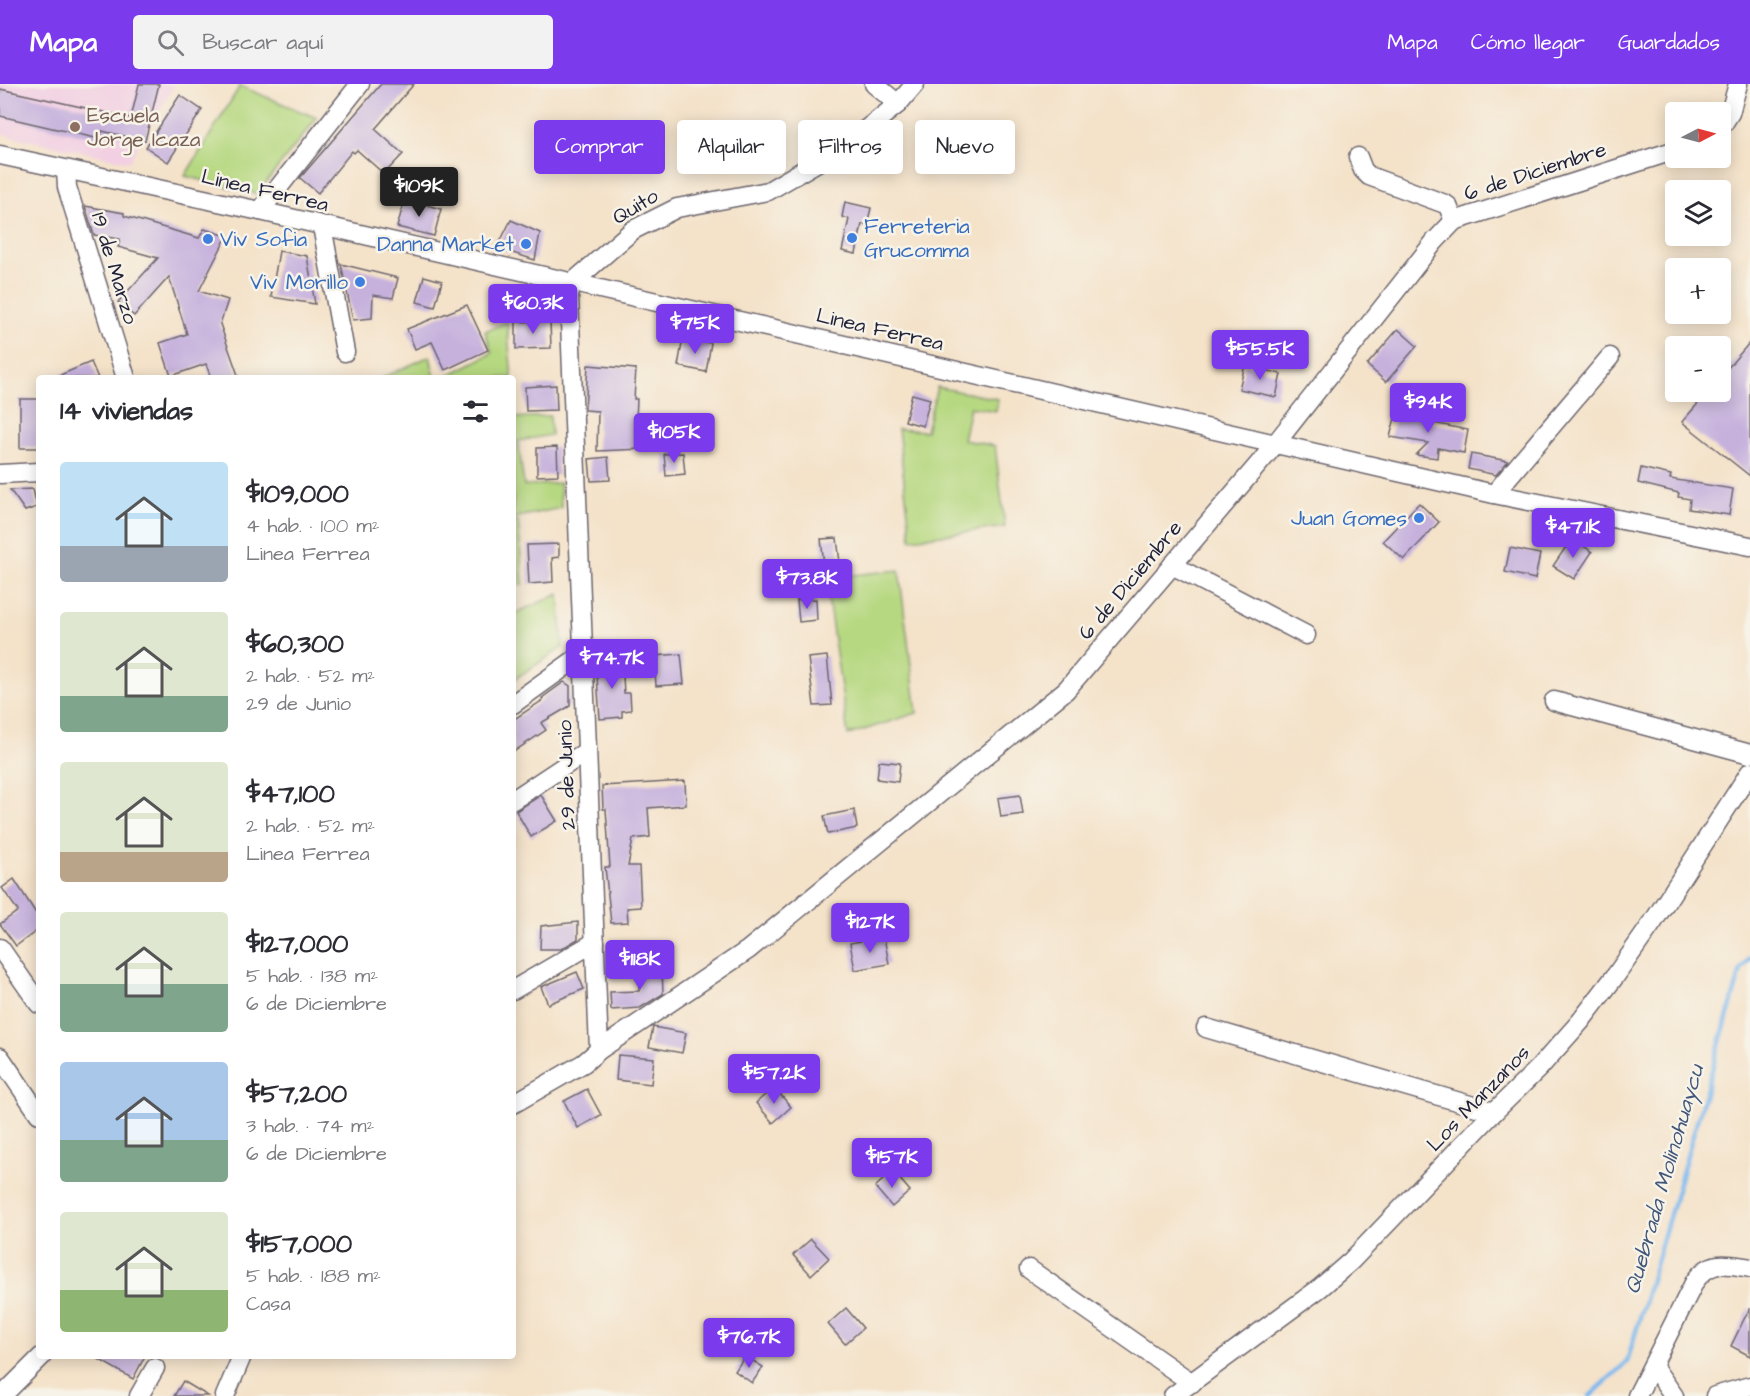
<!DOCTYPE html>
<html lang="es">
<head>
<meta charset="utf-8">
<style>
	body { margin:0; font-family:"Architects Daughter",sans-serif; background:#f2f2f3; color:#2b2b33; height:100vh; display:flex; flex-direction:column; font-size:22px; white-space:nowrap }
	* { box-sizing:border-box; margin:0 }
	p { font-size:20px; color:#7c7c81 }
	.icon { flex:none; width:33px; height:33px; fill:none; stroke:currentColor; stroke-width:2; stroke-linecap:round; stroke-linejoin:round }
	.map { position:relative; flex:1; overflow:hidden }
	.sheet { position:absolute; left:36px; top:291px; width:480px; height:984px; display:flex; flex-direction:column; background:#fff; border-radius:6px; box-shadow:0 3px 15px #0003 }
	.sheet>* { flex:none }
	.top-card { position:absolute; left:534px; top:36px; width:570px; height:54px; display:flex; gap:12px }
	.needle { width:39px; rotate:84deg }
	.controls { position:absolute; left:1665px; top:18px; display:grid; gap:12px }
	.controls a { display:grid; place-items:center; width:66px; height:66px; border-radius:6px; background:#fff; box-shadow:0 3px 15px #0003; font-size:30px }
	.price { position:absolute; translate:-50% -51px; padding:0 14px; border-radius:6px; background:#7c3aed; color:#fff; font-size:20px; line-height:39px; filter:drop-shadow(0 2px 3px #0008) }
	.price::after { content:''; position:absolute; left:50%; top:36px; width:18px; height:14px; margin-left:-9px; background:inherit; clip-path:polygon(0 0,100% 0,50% 100%) }
	.price.active { background:#222; color:#fff }
	ul { padding:0; list-style:none }
	li { display:flex; align-items:center; gap:18px; height:150px; padding:0 24px }
	li span { display:grid; place-items:center; flex:none; width:168px; height:120px; border-radius:6px; color:#555 }
	li>.icon { margin-inline-start:auto }
	span .icon { width:72px; height:72px; fill:#fffc; stroke-width:1 }
	li b { font-size:26px }
	h2 { display:flex; justify-content:space-between; align-items:center; height:72px; padding:0 24px; font-size:26px }
	.pill { padding:0 21px; border-radius:6px; background:#fff; box-shadow:0 3px 15px #0003; font-size:21px; line-height:54px }
	.pill.active { background:#7c3aed; color:#fff }
	header { display:flex; align-items:center; gap:36px; box-sizing:border-box; height:84px; padding:0 30px; background:#7c3aed; color:#fff }
	header strong { font-size:28px }
	nav { display:flex; gap:33px; margin-inline-start:auto; font-size:21px }
	.search { width:420px; height:54px; background:#f2f2f3; display:flex; align-items:center; gap:15px; box-sizing:border-box; padding:0 21px; border-radius:6px; color:#7c7c81; font-size:22px }
	.map>svg:first-child { display:block }
</style>
</head>
<body>
<header>
<strong>Mapa</strong>
<div class="search"><svg class="icon" aria-label="search" viewBox="0 0 24 24"><circle cx="10" cy="10" r="6"/><path d="M15 15l6 6"/></svg>Buscar aquí</div>
<nav><a>Mapa</a><a>Cómo llegar</a><a>Guardados</a></nav>
</header>
<div class="map">
<svg width="1750" height="1312" viewBox="0 0 1750 1312">
	<rect width="100%" height="100%" fill="#f7f3e8"/>
	<filter id="ink" filterUnits="userSpaceOnUse"><feTurbulence type="fractalNoise" baseFrequency=".0167" numOctaves="2"/><feDisplacementMap in="SourceGraphic" scale="12" xChannelSelector="R" yChannelSelector="G"/><feConvolveMatrix kernelMatrix="1 2 1 2 8 2 1 2 1" color-interpolation-filters="sRGB"/></filter>
	<filter id="wash" filterUnits="userSpaceOnUse"><feTurbulence type="fractalNoise" baseFrequency=".008" numOctaves="4" result="noise"/><feDisplacementMap in="SourceGraphic" scale="24" xChannelSelector="R" yChannelSelector="G"/><feGaussianBlur stdDeviation="1.35" result="paint"/><feColorMatrix in="noise" values="0 0 0 0 0 0 0 0 0 0 0 0 0 0 0 0 0 1.4 0 .05"/><feComposite in="paint" operator="in"/></filter>
	<g filter="url(#wash)">
		<rect width="100%" height="100%" fill="#f4e2c9"/>
		<path fill="#f2cfe2" d="M0 0H175L129 78 0 50Z"/>
		<g fill="#b6d880" stroke="#6c7d5e" stroke-width="1.5">
			<path d="M240 2 317 34 257 110 185 92Z"/>
			<path d="M507 238 512 294H443L492 269 485 247Z"/>
			<path d="M430 272 435 294H382Z"/>
			<path d="M937 303 998 315 996 327 970 323 963 356 995 362 1005 443 911 455 898 345 926 347Z"/>
			<path d="M550 332 551 351 518 357 524 402 560 399 561 424 513 434V334Z"/>
			<path d="M518 437 523 500 513 503V438Z"/>
			<path d="M899 486 917 629 848 651 825 494Z"/>
			<path d="M559 510 563 563 513 596V530Z"/>
		</g>
		<g fill="none" stroke-linecap="round" stroke-linejoin="round">
			<path stroke="#7ab8ee" stroke-width="4.5" d="M1590 1312 1627 1278 1741 886 1750 874"/>
		</g>
		<g id="blocks">
			<g fill="#c6b1dd">
				<path d="M139 0H159L145 57 102 47 100 55 0 32V5L131 34Z"/>
				<path d="M381 0H414L375 45 403 70 384 90 357 66 354 69 352 67 318 109 300 94Z"/>
				<path d="M180 11 202 26 168 78 146 63Z"/>
				<path d="M405 115 441 125 434 152 397 143Z"/>
				<path d="M845 118 871 124 867 141 862 140 856 170 842 167 849 135 842 133Z"/>
				<path d="M85 122 124 129V132L199 154 204 145 227 152 199 207 228 216 220 240 239 294H211L206 280 171 292 160 259 187 250 169 193 134 232 118 218 158 174 118 163 120 155 94 151Z"/>
				<path d="M511 136 540 149 535 176 497 164Z"/>
				<path d="M279 167 307 172 315 220 271 213Z"/>
				<path d="M341 180 398 194 393 214 373 211 372 234 353 236Z"/>
				<path d="M424 192 442 197 435 223 417 218Z"/>
				<path d="M467 221 488 266 445 286 432 258 415 265 407 245Z"/>
				<path d="M550 237 551 264 516 265V238Z"/>
				<path d="M1398 245 1417 262 1386 298 1367 281Z"/>
				<path d="M683 254 711 259 706 288 678 282Z"/>
				<path d="M1750 258V392L1682 338 1708 308H1720V293Z"/>
				<path d="M91 278 98 294H53Z"/>
				<path d="M588 281 636 285 634 315H637L636 337H641L643 365 597 367 598 327 585 326Z"/>
				<path d="M1245 281 1281 290 1276 313 1239 305Z"/>
				<path d="M556 301 557 326 526 327 525 303Z"/>
				<path d="M912 310 930 315 923 342 905 337Z"/>
				<rect x="20" y="315" width="19" height="49"/>
				<path d="M1397 326 1429 332 1428 338 1468 346 1464 369 1438 364 1437 374 1416 371 1428 359 1390 353Z"/>
				<path d="M557 363 558 391 537 392V364Z"/>
				<path d="M683 369 685 390 666 392 664 370Z"/>
				<path d="M1471 370 1508 377 1496 391 1468 385Z"/>
				<path d="M608 373 610 396 591 397 589 375Z"/>
				<path d="M1641 384 1671 391 1670 395 1733 405 1729 431 1689 425 1690 415 1678 413 1679 409 1638 399Z"/>
				<path d="M33 405 37 423 25 427 10 406Z"/>
				<path d="M1419 419 1439 438 1404 476 1383 457Z"/>
				<path d="M837 454 841 487 825 489 821 455Z"/>
				<path d="M1572 454 1592 468 1574 495 1553 482Z"/>
				<path d="M559 460V473L552 474 553 498 529 500 527 461Z"/>
				<path d="M1510 464 1540 470 1535 495 1505 488Z"/>
				<path d="M816 515 817 536 799 538 797 516Z"/>
				<path d="M681 570 684 600 656 602 654 572Z"/>
				<path d="M827 572 832 621 814 622 808 574Z"/>
				<path d="M622 576 624 609H630L631 626 622 627V633L600 635 596 578Z"/>
				<path d="M564 598 570 602V622L541 639 546 646 513 668V636L543 616 542 614Z"/>
				<path d="M879 677 900 679 898 698 877 695Z"/>
				<path d="M685 697 686 721 648 724 650 753 633 755 628 782H639L641 823 627 824 628 838 611 839 605 783H610L606 725H603L602 702Z"/>
				<path d="M541 711 557 737 531 753 516 727Z"/>
				<path d="M1020 711 1023 730 1001 733 998 714Z"/>
				<path d="M854 726 857 744 828 750 824 732Z"/>
				<path d="M14 795 39 834V845L16 862 0 840 18 827 2 804Z"/>
				<path d="M578 838V855L561 865H540L541 842Z"/>
				<path d="M884 853 889 880 855 886 850 859Z"/>
				<path d="M638 885H662L663 910 640 924 611 926 610 908 639 907Z"/>
				<path d="M577 888 584 905 548 920 541 903Z"/>
				<path d="M653 943 686 949 682 969 649 963Z"/>
				<path d="M618 971 654 974 651 1000 616 996Z"/>
				<path d="M774 1003 791 1023 773 1039 756 1019Z"/>
				<path d="M587 1005 601 1031 578 1044 564 1017Z"/>
				<path d="M893 1087 910 1107 892 1123 875 1103Z"/>
				<path d="M811 1155 829 1174 811 1191 793 1171Z"/>
				<path d="M1750 1223V1272L1731 1262Z"/>
				<path d="M846 1224 863 1244 845 1260 828 1240Z"/>
				<path d="M93 1272H145L133 1295Z"/>
				<path d="M745 1272 763 1283 752 1299 735 1287Z"/>
				<path d="M183 1297 208 1312H174Z"/>
			</g>
		</g>
	</g>
	<g filter="url(#ink)">
		<use href="#blocks" fill-opacity="0" stroke="#6c656d" stroke-width="1.5"/>
		<g fill="none" stroke-linecap="round" stroke-linejoin="round">
			<defs>
				<g id="minor">
					<path d="M874 0 898 20"/>
					<path d="M1720 45 1730 29 1738 0"/>
					<path d="M0 71 260 127 1494 410 1750 462"/>
					<path d="M1358 73 1363 86 1369 92 1445 120 1448 122 1454 137"/>
					<path d="M66 86 67 103 126 294"/>
					<path d="M260 127 360 0"/>
					<path d="M322 142 345 268"/>
					<path d="M572 199 569 212 599 966"/>
					<path d="M572 199 633 146 677 124 768 107 845 62 898 20 915 0"/>
					<path d="M0 390 39 388"/>
					<path d="M1494 410 1610 273"/>
					<path d="M1172 481 1306 551"/>
					<path d="M1554 617 1750 670"/>
					<path d="M513 620 584 569"/>
					<path d="M513 716 587 667"/>
					<path d="M0 864 39 920"/>
					<path d="M513 906 595 858"/>
					<path d="M1206 944 1494 1028"/>
					<path d="M0 973 39 1030"/>
					<path d="M513 1020 584 979 599 966 748 866 1066 606 1268 369 1435 157 1454 137 1676 66"/>
					<path d="M1029 1185 1192 1299"/>
					<path d="M1653 1282 1674 1312"/>
					<path d="M2 1312 42 1272"/>
					<path d="M139 1312 155 1284"/>
					<path d="M225 1312 242 1272"/>
					<path d="M1173 1312 1320 1204 1351 1177 1494 1028 1539 984 1580 938 1616 891 1653 838 1750 688"/>
					<path d="M1637 1312 1695 1197C1711 1175 1726 1180 1750 1184"/>
					<path d="M1715 1312 1750 1302"/>
				</g>
			</defs>
			<use href="#minor" stroke="#6c656d" stroke-width="21"/>
			<use href="#minor" stroke="#fff" stroke-width="18"/>
		</g>
	</g>
	<circle fill="#8d6e63" stroke="#f7f3e8" stroke-width="2" cx="75" cy="43" r="6"/>
	<g fill="#3f7fe0" stroke="#f7f3e8" stroke-width="2">
		<circle cx="852" cy="154" r="6"/>
		<circle cx="208" cy="155" r="6"/>
		<circle cx="526" cy="160" r="6"/>
		<circle cx="360" cy="198" r="6"/>
		<circle cx="1419" cy="434" r="6"/>
	</g>
	<g text-anchor="middle" stroke-width="5" stroke-linejoin="round" paint-order="stroke">
		<g font-size="21" fill="#785e54" stroke="#f7f3e8" text-anchor="start">
			<text x="87" y="38">Escuela<tspan x="87" dy="24">Jorge Icaza</tspan></text>
		</g>
		<g font-size="21" fill="#22223b" stroke="#f7f3e8">
			<text transform="translate(1535 87) rotate(-18)" y="7">6 de Diciembre</text>
			<text transform="translate(265 106) rotate(13)" y="7">Linea Ferrea</text>
			<text transform="translate(635 122) rotate(-31)" y="7">Quito</text>
			<text transform="translate(115 184) rotate(73)" y="7">19 de Marzo</text>
			<text transform="translate(880 245) rotate(13)" y="7">Linea Ferrea</text>
			<text transform="translate(1130 496) rotate(-50)" y="7">6 de Diciembre</text>
			<text transform="translate(566 691) rotate(-92)" y="7">29 de Junio</text>
			<text transform="translate(1478 1014) rotate(-46)" y="7">Los Manzanos</text>
		</g>
		<g font-size="21" fill="#366cbe" stroke="#f7f3e8" text-anchor="end">
			<text x="864" y="149" text-anchor="start">Ferreteria<tspan x="864" dy="24">Grucomma</tspan></text>
			<text x="220" y="162" text-anchor="start">Viv Sofia</text>
			<text x="514" y="167">Danna Market</text>
			<text x="348" y="205">Viv Morillo</text>
			<text x="1407" y="441">Juan Gomes</text>
		</g>
		<g font-size="22" font-style="italic" fill="#41567a" stroke="#f7f3e8">
			<text transform="translate(1663 1095) rotate(-74)" y="8">Quebrada Molinohuaycu</text>
		</g>
	</g>
</svg>
<div class="controls">
<a><svg class="needle" viewBox="-14 -14 28 28"><path d="M0-13l5 13h-10z" fill="#e53935"/><path d="M0 13l5-13h-10z" fill="#7c7c81"/></svg></a>
<a><svg class="icon" aria-label="layers" viewBox="0 0 24 24"><path d="M12 4l9 5-9 5-9-5zM3 14l9 5 9-5"/></svg></a>
<a>+</a>
<a>−</a>
</div>
<b class="price active" style="left:419px;top:134px">$109K</b>
<b class="price" style="left:533px;top:251px">$60.3K</b>
<b class="price" style="left:695px;top:271px">$75K</b>
<b class="price" style="left:1260px;top:297px">$55.5K</b>
<b class="price" style="left:1428px;top:350px">$94K</b>
<b class="price" style="left:674px;top:380px">$105K</b>
<b class="price" style="left:1573px;top:475px">$47.1K</b>
<b class="price" style="left:807px;top:526px">$73.8K</b>
<b class="price" style="left:612px;top:606px">$74.7K</b>
<b class="price" style="left:870px;top:870px">$127K</b>
<b class="price" style="left:640px;top:907px">$118K</b>
<b class="price" style="left:774px;top:1021px">$57.2K</b>
<b class="price" style="left:892px;top:1105px">$157K</b>
<b class="price" style="left:749px;top:1285px">$76.7K</b>
<div class="top-card">
<a class="pill active">Comprar</a>
<a class="pill">Alquilar</a>
<a class="pill">Filtros</a>
<a class="pill">Nuevo</a>
</div>
<section class="sheet">
<h2>14 viviendas<svg class="icon" aria-label="filters" viewBox="0 0 24 24"><path d="M4 7h16M4 17h16"/><circle cx="9" cy="7" r="2"/><circle cx="15" cy="17" r="2"/></svg></h2>
<ul>
<li><span style="background:linear-gradient(#bfe0f5 70%,#9aa5b1 0)"><svg class="icon" aria-label="home" viewBox="0 0 24 24"><path d="M3 11l9-7 9 7M6 9v11h12V9"/></svg></span><div><b>$109,000</b><p>4 hab. · 100 m²</p><p>Linea Ferrea</p></div></li>
<li><span style="background:linear-gradient(#dfe7d0 70%,#7fa58c 0)"><svg class="icon" aria-label="home" viewBox="0 0 24 24"><path d="M3 11l9-7 9 7M6 9v11h12V9"/></svg></span><div><b>$60,300</b><p>2 hab. · 52 m²</p><p>29 de Junio</p></div></li>
<li><span style="background:linear-gradient(#dfe7d0 75%,#b9a48a 0)"><svg class="icon" aria-label="home" viewBox="0 0 24 24"><path d="M3 11l9-7 9 7M6 9v11h12V9"/></svg></span><div><b>$47,100</b><p>2 hab. · 52 m²</p><p>Linea Ferrea</p></div></li>
<li><span style="background:linear-gradient(#dfe7d0 60%,#7fa58c 0)"><svg class="icon" aria-label="home" viewBox="0 0 24 24"><path d="M3 11l9-7 9 7M6 9v11h12V9"/></svg></span><div><b>$127,000</b><p>5 hab. · 138 m²</p><p>6 de Diciembre</p></div></li>
<li><span style="background:linear-gradient(#a9c7e8 65%,#7fa58c 0)"><svg class="icon" aria-label="home" viewBox="0 0 24 24"><path d="M3 11l9-7 9 7M6 9v11h12V9"/></svg></span><div><b>$57,200</b><p>3 hab. · 74 m²</p><p>6 de Diciembre</p></div></li>
<li><span style="background:linear-gradient(#dfe7d0 65%,#8fb573 0)"><svg class="icon" aria-label="home" viewBox="0 0 24 24"><path d="M3 11l9-7 9 7M6 9v11h12V9"/></svg></span><div><b>$157,000</b><p>5 hab. · 188 m²</p><p>Casa</p></div></li>
</ul>
</section>
</div>
</body>
</html>
